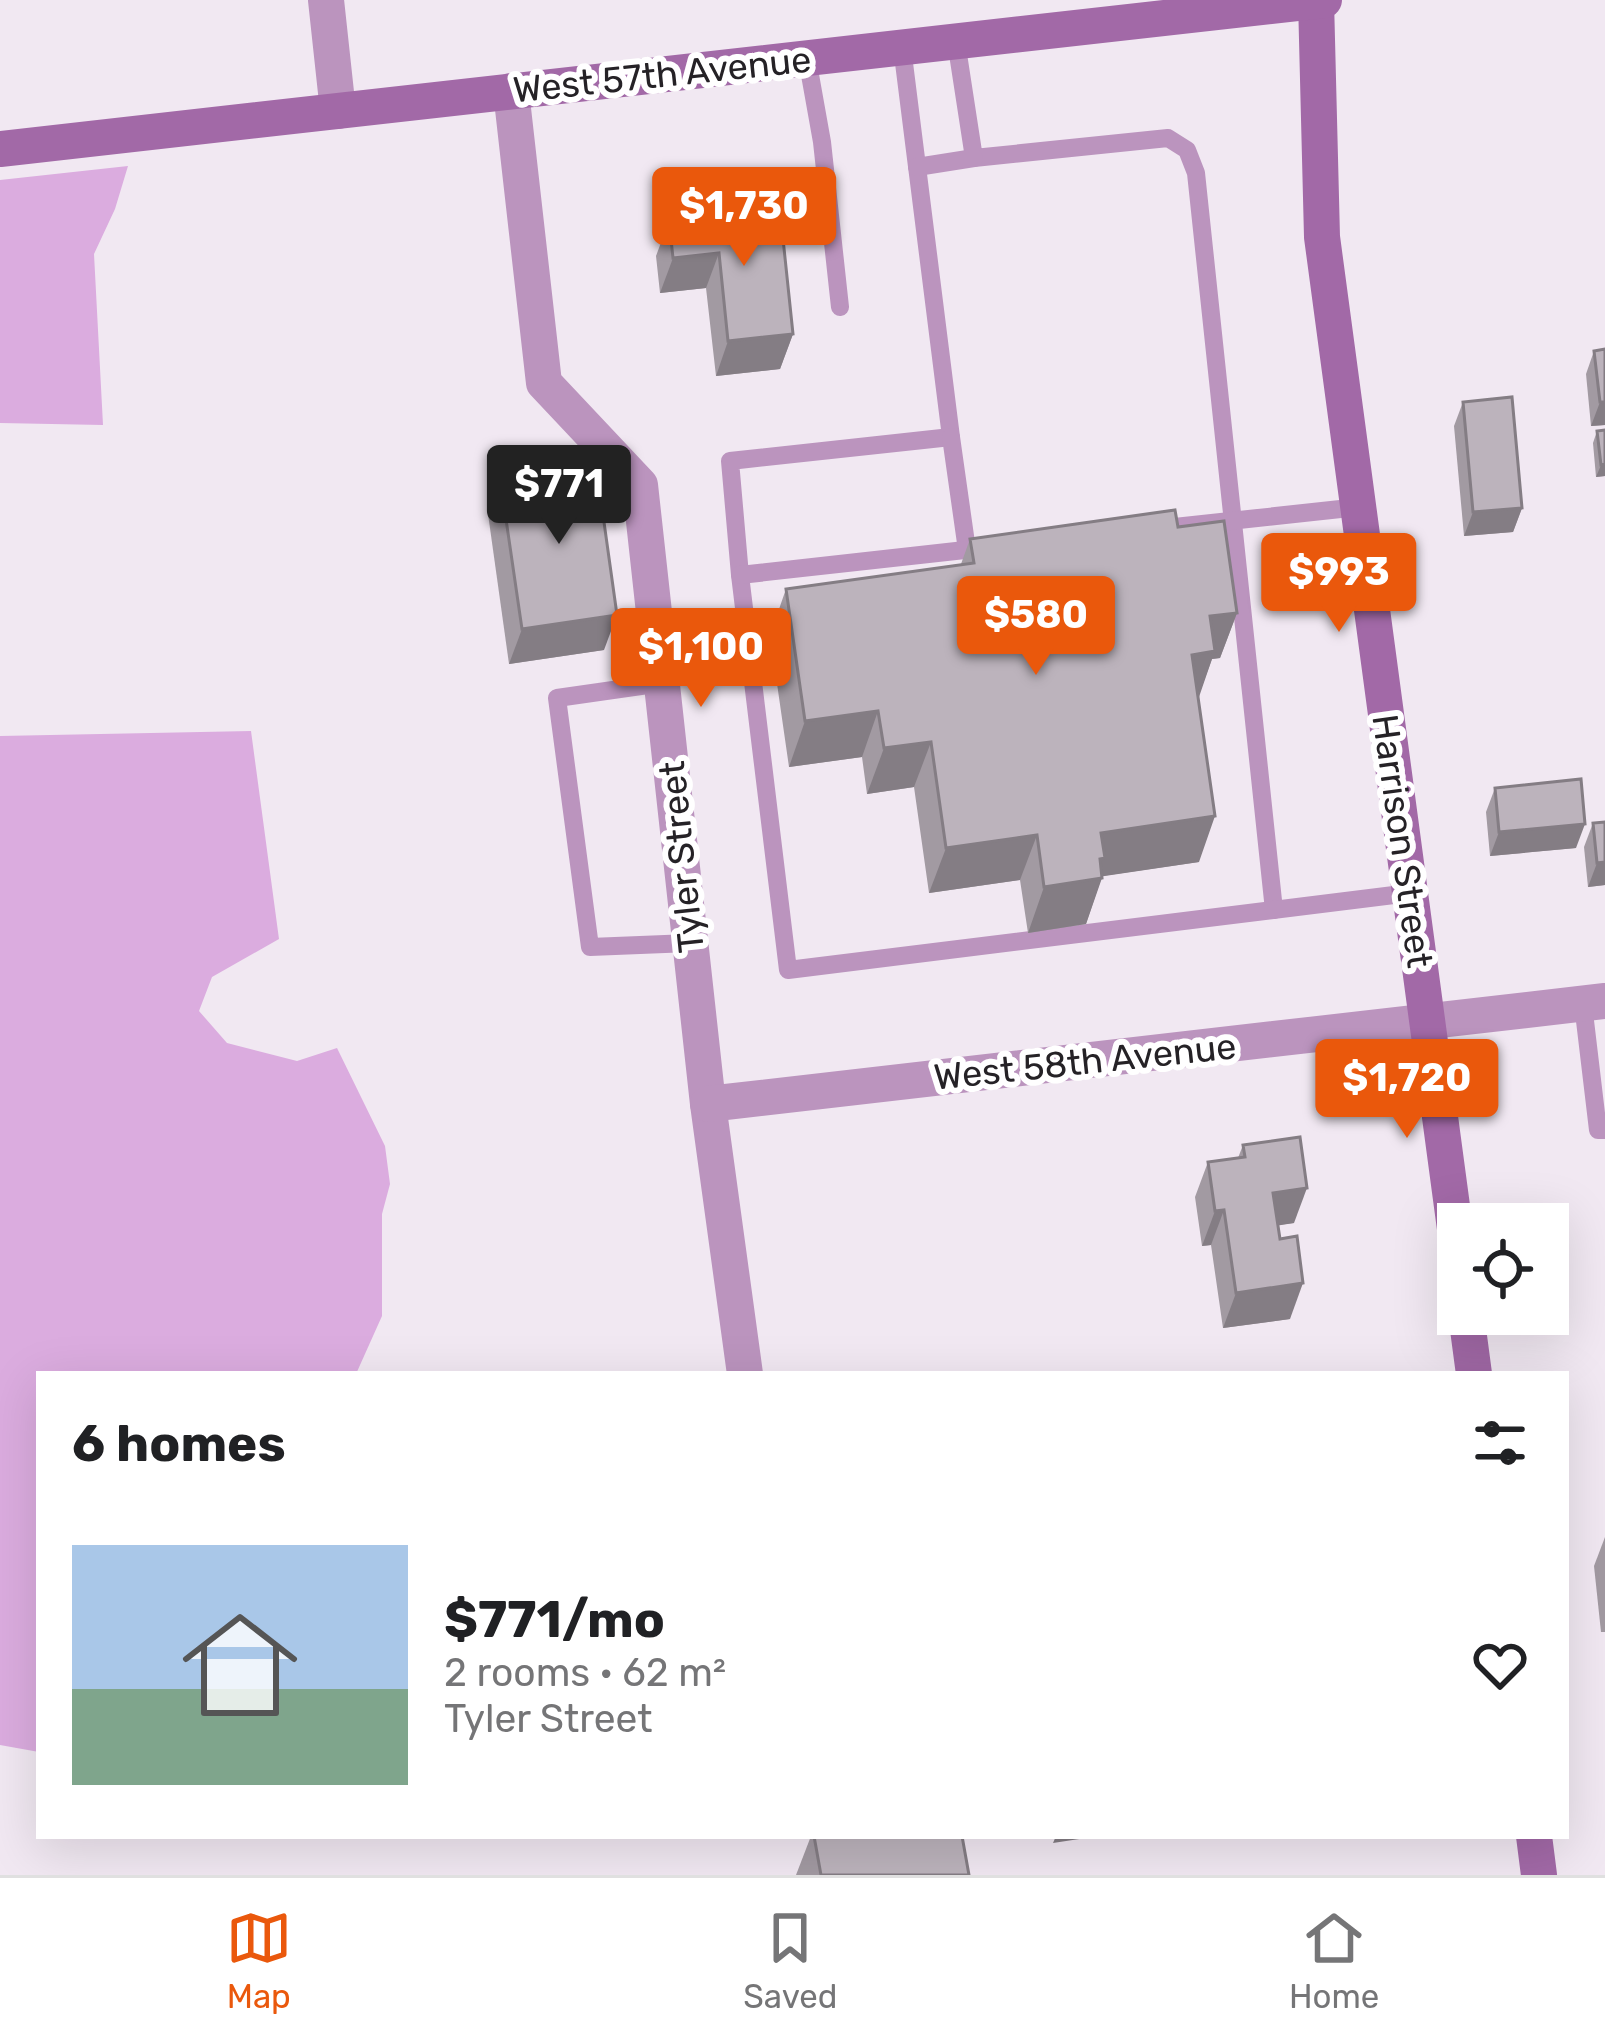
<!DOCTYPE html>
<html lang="en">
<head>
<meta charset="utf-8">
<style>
	body { margin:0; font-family:Rubik,sans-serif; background:#f6f6f6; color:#202124; height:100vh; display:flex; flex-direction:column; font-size:45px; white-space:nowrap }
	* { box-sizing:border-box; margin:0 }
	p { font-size:39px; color:#757577 }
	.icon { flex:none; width:66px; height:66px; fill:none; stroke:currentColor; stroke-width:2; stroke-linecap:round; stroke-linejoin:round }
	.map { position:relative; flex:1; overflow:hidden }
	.sheet { position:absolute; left:36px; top:1371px; width:1533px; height:468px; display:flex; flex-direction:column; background:#fff; border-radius:0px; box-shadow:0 12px 48px #0002 }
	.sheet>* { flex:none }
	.controls { position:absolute; left:1437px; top:1203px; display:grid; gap:24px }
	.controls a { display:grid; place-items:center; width:132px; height:132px; border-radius:0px; background:#fff; box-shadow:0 12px 48px #0002; font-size:60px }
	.price { position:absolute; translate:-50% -102px; padding:0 27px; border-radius:12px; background:#ea580c; color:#fff; font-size:39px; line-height:78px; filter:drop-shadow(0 3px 6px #0008) }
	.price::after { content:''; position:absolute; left:50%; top:72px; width:36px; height:27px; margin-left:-18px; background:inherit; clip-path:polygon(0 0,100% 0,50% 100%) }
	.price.on { background:#222; color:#fff }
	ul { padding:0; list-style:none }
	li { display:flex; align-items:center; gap:36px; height:300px; padding:0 36px }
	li+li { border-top:3px solid #e0e0e0 }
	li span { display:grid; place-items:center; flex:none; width:336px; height:240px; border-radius:0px; color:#555 }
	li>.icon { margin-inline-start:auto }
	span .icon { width:144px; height:144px; fill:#fffc; stroke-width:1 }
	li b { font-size:51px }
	h2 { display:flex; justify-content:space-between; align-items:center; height:144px; padding:0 36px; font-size:51px }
	.tabs { display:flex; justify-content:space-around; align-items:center; height:168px; border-top:3px solid #e0e0e0; background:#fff; font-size:33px; color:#757577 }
	.tabs a { display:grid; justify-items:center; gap:6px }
	.tabs .on { color:#ea580c }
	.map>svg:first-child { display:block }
</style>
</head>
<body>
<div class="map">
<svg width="1605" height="1875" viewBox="0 0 1605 1875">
	<rect width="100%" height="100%" fill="#f1e8f2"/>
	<g fill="#dbacdf">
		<path d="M128 166 115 209 94 254 103 425 0 423V180Z"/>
		<path d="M251 731 279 939 212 977 199 1011 227 1043 297 1061 337 1048 385 1146 390 1184 382 1214V1316L356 1374H39V1752L0 1745V736Z"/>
	</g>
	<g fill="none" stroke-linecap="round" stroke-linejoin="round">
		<g stroke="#bb94be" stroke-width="18">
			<path d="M956 41 974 158 1168 138 1187 150 1196 173 1274 910"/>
			<path d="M902 47 951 437 730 461 740 575 788 970 1410 893"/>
			<path d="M807 58 822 142 840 307"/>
			<path d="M917 167 974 158"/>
			<path d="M756 217 828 208"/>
			<path d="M951 437 967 550"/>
			<path d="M1156 529 1359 507"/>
			<path d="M740 575 992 547"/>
			<path d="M662 683 557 698 590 947 690 943"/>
			<path d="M1583 1004 1598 1130H1605"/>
		</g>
		<g stroke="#bb94be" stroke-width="36">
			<path d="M326 0 338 111"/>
			<path d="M511 91 544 383 640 485 708 1104 745 1374"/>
			<path d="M708 1104 1605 1001"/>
		</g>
		<g stroke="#a269a7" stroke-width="36">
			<path d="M1316 0 1322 237 1458 1251"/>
			<path d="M0 149 1324 0"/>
			<path d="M1466 1314 1474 1374"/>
			<path d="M1534 1836 1539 1875"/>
		</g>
	</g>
	<g fill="#a29aa2">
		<path d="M780 210 793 334 780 369 716 376 706 288 660 293 656 256 669 221Z"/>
		<path d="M1594 351 1605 425 1591 426 1586 374Z"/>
		<path d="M1463 402 1522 508 1513 532 1464 536 1454 426Z"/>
		<path d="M1597 431 1605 476 1596 477 1593 443Z"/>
		<path d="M500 478 604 650 509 664 488 514Z"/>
		<path d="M1178 527 1237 613 1220 658 1212 659 1198 697 1199 862 1102 876 1086 924 1028 933 1020 880 929 893 914 787 867 794 862 757 789 767 770 635 786 589 961 564 970 539Z"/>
		<path d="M1495 788 1576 848 1490 856 1486 812Z"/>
		<path d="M1593 823 1605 885 1588 887 1584 847Z"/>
		<path d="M1243 1145 1294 1223 1278 1225 1290 1319 1223 1328 1211 1245 1202 1246 1195 1197 1208 1162 1238 1158Z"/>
		<path d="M1605 1537V1632H1601L1594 1566Z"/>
		<path d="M811 1836H962L969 1875H796Z"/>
	</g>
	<g fill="#847d84">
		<path d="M719 253 706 288 660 293 673 258Z"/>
		<path d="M793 334 780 369 716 376 728 341Z"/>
		<path d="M1600 402H1605V425L1591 426Z"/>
		<path d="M1605 464V476L1596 477 1601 465Z"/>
		<path d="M1522 508 1513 532 1464 536 1473 512Z"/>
		<path d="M1237 613 1220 658 1212 659 1199 697 1192 655 1210 616Z"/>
		<path d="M617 615 604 650 509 664 522 629Z"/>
		<path d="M878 711 862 757 789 767 805 721Z"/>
		<path d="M931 742 914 787 867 794 884 748Z"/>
		<path d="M1215 816 1199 862 1098 877 1102 878 1086 924 1028 933 1044 887 1101 833Z"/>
		<path d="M1585 824 1576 848 1490 856 1499 832Z"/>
		<path d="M1037 835 1020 880 929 893 946 848Z"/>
		<path d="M1605 862V885L1588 887 1597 863Z"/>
		<path d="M1307 1188 1294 1223 1261 1228 1273 1193Z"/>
		<path d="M1224 1210 1211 1245 1202 1246 1215 1211Z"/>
		<path d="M1303 1283 1290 1319 1223 1328 1236 1293Z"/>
		<path d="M1056 1836H1099L1053 1843Z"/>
	</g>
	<g fill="#bcb3bc" stroke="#847d84" stroke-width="3">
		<path d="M780 210 793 334 728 341 719 253 673 258 669 221Z"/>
		<path d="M1605 349V402H1600L1594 351Z"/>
		<path d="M1512 397 1522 508 1473 512 1463 402Z"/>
		<path d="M1605 430V464L1601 465 1597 431Z"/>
		<path d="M596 465 617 615 522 629 500 478Z"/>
		<path d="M1175 510 1178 527 1224 521 1237 613 1210 616 1215 651 1192 655 1215 816 1101 833 1105 858 1100 859 1102 878 1044 887 1037 835 946 848 931 742 884 748 878 711 805 721 786 589 974 563 970 539Z"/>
		<path d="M1581 779 1585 824 1499 832 1495 788Z"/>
		<path d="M1605 822V862L1597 863 1593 823Z"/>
		<path d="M1300 1137 1307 1188 1273 1193 1280 1239 1297 1236 1303 1283 1236 1293 1224 1210 1215 1211 1208 1162 1245 1157 1243 1145Z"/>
		<path d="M814 1836H962L969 1875H821Z"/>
	</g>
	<g text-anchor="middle" stroke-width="12" stroke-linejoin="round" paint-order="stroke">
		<g font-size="36" fill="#252226" stroke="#fff">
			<text transform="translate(662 74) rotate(-6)" y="13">West 57th Avenue</text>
			<text transform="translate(1403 841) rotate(82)" y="13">Harrison Street</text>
			<text transform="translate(681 857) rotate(-96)" y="13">Tyler Street</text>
			<text transform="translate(1085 1061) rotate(-6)" y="13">West 58th Avenue</text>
		</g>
	</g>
</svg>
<div class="controls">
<a><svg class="icon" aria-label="locate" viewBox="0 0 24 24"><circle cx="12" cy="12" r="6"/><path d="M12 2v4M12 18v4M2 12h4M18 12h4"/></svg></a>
</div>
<b class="price" style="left:744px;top:269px">$1,730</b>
<b class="price on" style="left:559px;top:547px">$771</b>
<b class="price" style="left:1339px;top:635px">$993</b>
<b class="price" style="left:1036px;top:678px">$580</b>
<b class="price" style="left:701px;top:710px">$1,100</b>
<b class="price" style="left:1407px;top:1141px">$1,720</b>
<section class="sheet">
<h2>6 homes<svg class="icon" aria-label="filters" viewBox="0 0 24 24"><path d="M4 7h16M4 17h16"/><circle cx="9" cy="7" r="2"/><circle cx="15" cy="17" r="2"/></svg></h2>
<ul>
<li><span style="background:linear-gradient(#a9c7e8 60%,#7fa58c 0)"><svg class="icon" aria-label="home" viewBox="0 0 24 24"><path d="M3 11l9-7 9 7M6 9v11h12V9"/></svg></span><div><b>$771/mo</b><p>2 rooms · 62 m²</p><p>Tyler Street</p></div><svg class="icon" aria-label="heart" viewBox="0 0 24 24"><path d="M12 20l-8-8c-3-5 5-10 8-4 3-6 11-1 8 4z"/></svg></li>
</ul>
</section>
</div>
<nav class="tabs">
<a class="on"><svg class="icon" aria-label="map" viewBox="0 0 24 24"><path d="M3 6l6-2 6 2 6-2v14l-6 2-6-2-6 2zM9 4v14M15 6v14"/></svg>Map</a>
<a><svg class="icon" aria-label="saved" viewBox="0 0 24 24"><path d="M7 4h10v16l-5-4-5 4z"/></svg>Saved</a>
<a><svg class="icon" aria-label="home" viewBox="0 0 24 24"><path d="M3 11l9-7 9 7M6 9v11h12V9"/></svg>Home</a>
</nav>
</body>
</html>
